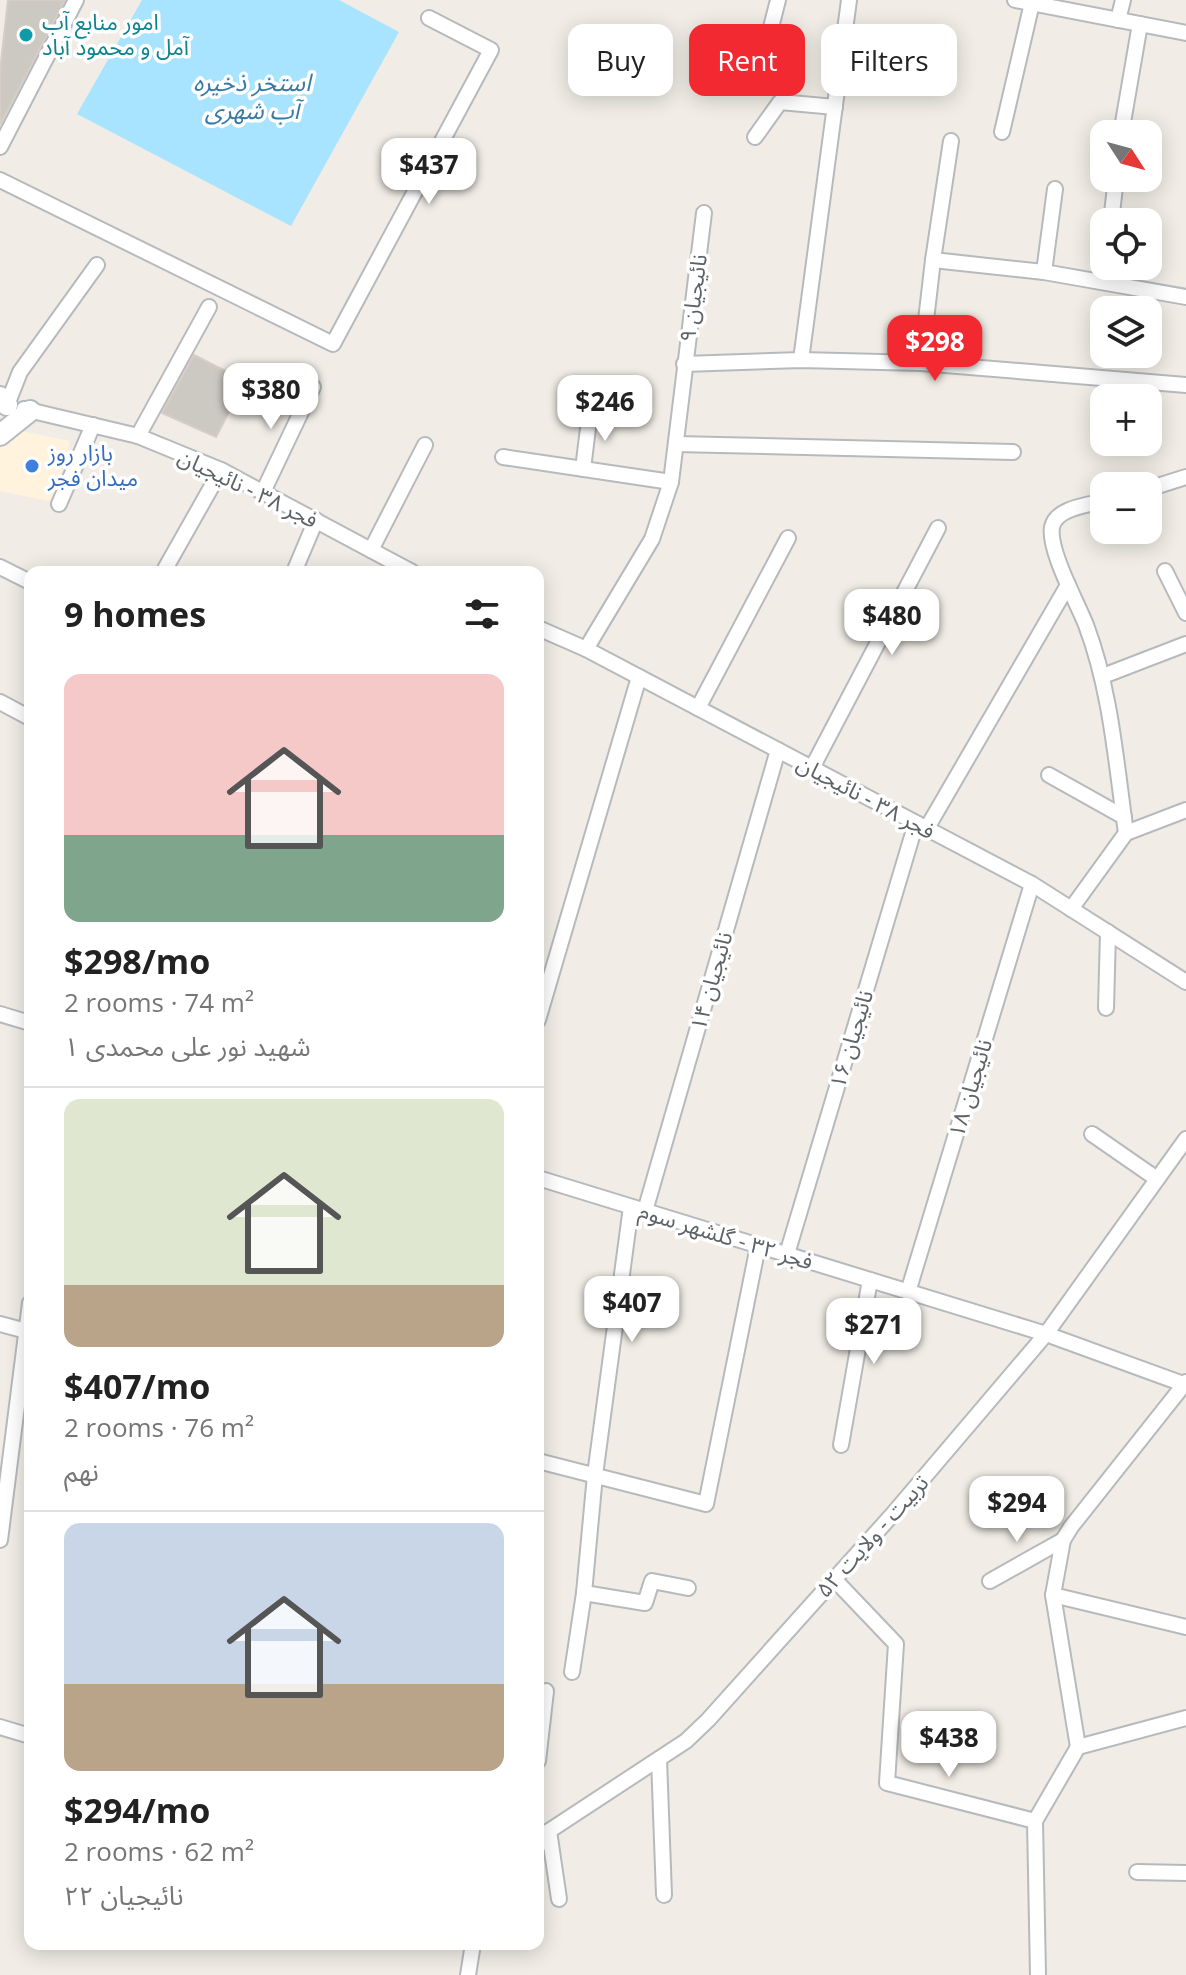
<!DOCTYPE html>
<html lang="en">
<head>
<meta charset="utf-8">
<style>
	body { margin:0; font-family:"Open Sans","Noto Sans Arabic",sans-serif; background:#f6f6f6; color:#222; height:100vh; display:flex; flex-direction:column; font-size:30px; white-space:nowrap }
	* { box-sizing:border-box; margin:0 }
	p { font-size:26px; color:#767676 }
	.icon { flex:none; width:44px; height:44px; fill:none; stroke:currentColor; stroke-width:2; stroke-linecap:round; stroke-linejoin:round }
	.map { position:relative; flex:1; overflow:hidden }
	.side { position:absolute; left:24px; top:566px; width:520px; height:1384px; display:flex; flex-direction:column; background:#fff; border-radius:16px; box-shadow:0 4px 20px #0003 }
	.side>* { flex:none }
	.banner { position:absolute; left:568px; top:24px; width:498px; height:72px; display:flex; gap:16px }
	.needle { width:52px; rotate:126deg }
	.tools { position:absolute; left:1090px; top:120px; display:grid; gap:16px }
	.tools a { display:grid; place-items:center; width:72px; height:72px; border-radius:16px; background:#fff; box-shadow:0 4px 20px #0003; font-size:40px }
	.price { position:absolute; translate:-50% -68px; padding:0 18px; border-radius:16px; background:#fff; color:#222; font-size:26px; line-height:52px; filter:drop-shadow(0 2px 4px #0008) }
	.price::after { content:''; position:absolute; left:50%; top:48px; width:24px; height:18px; margin-left:-12px; background:inherit; clip-path:polygon(0 0,100% 0,50% 100%) }
	.price.active { background:#f32931; color:#fff }
	ul { padding:0; list-style:none }
	li { display:grid; align-content:center; gap:16px; height:424px; padding:0 40px }
	li+li { border-top:2px solid #e0e0e0 }
	li span { display:grid; place-items:center; height:248px; border-radius:16px; color:#555 }
	li>.icon { margin-inline-start:auto }
	span .icon { width:144px; height:144px; fill:#fffc; stroke-width:1 }
	li b { font-size:34px }
	h2 { display:flex; justify-content:space-between; align-items:center; height:96px; padding:0 40px; font-size:34px }
	.tag { padding:0 28px; border-radius:16px; background:#fff; box-shadow:0 4px 20px #0003; font-size:28px; line-height:72px }
	.tag.active { background:#f32931; color:#fff }
	.map>svg:first-child { display:block }
</style>
</head>
<body>
<div class="map">
<svg width="1186" height="1975" viewBox="0 0 1186 1975">
	<rect width="100%" height="100%" fill="#f1ede6"/>
	<path fill="#fff3dd" d="M12 429 70 441 53 502 0 491V439Z"/>
	<path fill="#a8e3ff" d="M142 0H339L399 32 291 226 77 114Z"/>
	<g fill="#ccc8c2" stroke="#d6cec4" stroke-width="2">
		<path d="M8 0H65L0 125V71Z"/>
		<path d="M194 355 245 381 216 437 162 413Z"/>
	</g>
	<g fill="none" stroke-linecap="round" stroke-linejoin="round">
		<defs>
			<g id="street">
				<path d="M1015 0 1186 33"/>
				<path d="M1118 20 1123 0"/>
				<path d="M767 43 778 0"/>
				<path d="M1002 132 1032 3"/>
				<path d="M1121 134 1140 24"/>
				<path d="M755 137 780 102 835 107"/>
				<path d="M0 147 76 0"/>
				<path d="M0 180 333 344 491 50 429 18"/>
				<path d="M1111 222 1116 178"/>
				<path d="M933 260 1044 272 1186 297"/>
				<path d="M1044 272 1055 189"/>
				<path d="M801 360 849 0"/>
				<path d="M921 363 933 260 951 141"/>
				<path d="M684 364 801 360 921 363 1186 385"/>
				<path d="M7 405 20 372 97 265"/>
				<path d="M24 409 138 436 221 470 412 572"/>
				<path d="M138 436 209 307"/>
				<path d="M676 444 1013 452"/>
				<path d="M503 457 671 482"/>
				<path d="M583 469 590 412"/>
				<path d="M1148 489 1186 477"/>
				<path d="M263 492 313 387"/>
				<path d="M1104 501C1088 505 1056 508 1052 527 1048 550 1077 602 1086 625 1111 691 1116 763 1126 833"/>
				<path d="M59 504 93 425"/>
				<path d="M371 550 425 445"/>
				<path d="M0 567 30 582"/>
				<path d="M165 569 221 470"/>
				<path d="M1165 571 1186 613"/>
				<path d="M294 572 316 520"/>
				<path d="M538 628 586 649 1032 884 1186 982"/>
				<path d="M586 649 652 539 671 482 704 213"/>
				<path d="M1103 676 1186 644"/>
				<path d="M0 702 30 718"/>
				<path d="M698 708 788 538"/>
				<path d="M812 768 938 528"/>
				<path d="M1049 775 1124 817"/>
				<path d="M927 828 1068 585"/>
				<path d="M1071 909 1126 833 1186 810"/>
				<path d="M1106 1008 1108 932"/>
				<path d="M0 1014 30 1023"/>
				<path d="M538 1020 639 677"/>
				<path d="M1092 1134 1157 1179"/>
				<path d="M538 1178 1046 1334 1186 1385"/>
				<path d="M645 1211 778 750"/>
				<path d="M787 1254 916 823"/>
				<path d="M908 1292 1032 884"/>
				<path d="M0 1324 30 1332"/>
				<path d="M841 1445 870 1280"/>
				<path d="M538 1461 706 1504 758 1246"/>
				<path d="M0 1540 30 1303"/>
				<path d="M834 1579 896 1644 887 1783 1035 1821 1038 1975"/>
				<path d="M990 1581 1063 1540"/>
				<path d="M584 1593 645 1603 652 1581 688 1588"/>
				<path d="M1053 1595 1186 1627"/>
				<path d="M572 1672 584 1593 595 1475 631 1207"/>
				<path d="M0 1727 30 1736"/>
				<path d="M1078 1747 1053 1595 1063 1540 1071 1527 1186 1382"/>
				<path d="M659 1759 664 1895"/>
				<path d="M538 1761 546 1691"/>
				<path d="M1035 1821 1078 1747 1186 1718"/>
				<path d="M549 1831 559 1899"/>
				<path d="M538 1846 549 1831 686 1741 708 1720 892 1515 1046 1334 1186 1139"/>
				<path d="M1137 1872 1186 1873"/>
				<path d="M468 1975 473 1944"/>
			</g>
			<g id="secondary">
				<path d="M0 397 7 405"/>
				<path d="M0 435 30 411"/>
			</g>
		</defs>
		<use href="#street" stroke="#b6babd" stroke-width="18"/>
		<use href="#secondary" stroke="#b4babe" stroke-width="24"/>
		<use href="#street" stroke="#fff" stroke-width="14"/>
		<use href="#secondary" stroke="#fff" stroke-width="20"/>
	</g>
	<circle fill="#0f9aa8" stroke="#fff" stroke-width="3" cx="26" cy="35" r="8"/>
	<circle fill="#3f7fe0" stroke="#fff" stroke-width="3" cx="32" cy="466" r="8"/>
	<g text-anchor="middle" stroke-width="7" stroke-linejoin="round" paint-order="stroke">
		<g font-size="22" fill="#0d838f" stroke="#fff" text-anchor="start">
			<text x="42" y="30">امور منابع آب<tspan x="42" dy="25">آمل و محمود آباد</tspan></text>
		</g>
		<g font-size="22" fill="#5d6367" stroke="#fff">
			<text transform="translate(693 298) rotate(-82)" y="8">نائیجیان ۹</text>
			<text transform="translate(248 488) rotate(26)" y="8">فجر ۳۸ - نائیجیان</text>
			<text transform="translate(866 797) rotate(28)" y="8">فجر ۳۸ - نائیجیان</text>
			<text transform="translate(711 981) rotate(-74)" y="8">نائیجیان ۱۴</text>
			<text transform="translate(851 1039) rotate(-73)" y="8">نائیجیان ۱۶</text>
			<text transform="translate(970 1088) rotate(-73)" y="8">نائیجیان ۱۸</text>
			<text transform="translate(726 1236) rotate(17)" y="8">فجر ۳۲ - گلشهر سوم</text>
			<text transform="translate(872 1536) rotate(-48)" y="8">تربیت - ولایت ۵۲</text>
		</g>
		<g font-size="22" fill="#366cbe" stroke="#fff" text-anchor="start">
			<text x="48" y="461">بازار روز<tspan x="48" dy="25">میدان فجر</tspan></text>
		</g>
		<g font-size="24" font-style="italic" fill="#387aa6" stroke="#fff">
			<text x="252" y="91">استخر ذخیره<tspan x="252" dy="28">آب شهری</tspan></text>
		</g>
	</g>
</svg>
<div class="tools">
<a><svg class="needle" viewBox="-14 -14 28 28"><path d="M0-13l5 13h-10z" fill="#e53935"/><path d="M0 13l5-13h-10z" fill="#767676"/></svg></a>
<a><svg class="icon" aria-label="locate" viewBox="0 0 24 24"><circle cx="12" cy="12" r="6"/><path d="M12 2v4M12 18v4M2 12h4M18 12h4"/></svg></a>
<a><svg class="icon" aria-label="layers" viewBox="0 0 24 24"><path d="M12 4l9 5-9 5-9-5zM3 14l9 5 9-5"/></svg></a>
<a>+</a>
<a>−</a>
</div>
<b class="price" style="left:429px;top:206px">$437</b>
<b class="price active" style="left:935px;top:383px">$298</b>
<b class="price" style="left:271px;top:431px">$380</b>
<b class="price" style="left:605px;top:443px">$246</b>
<b class="price" style="left:892px;top:657px">$480</b>
<b class="price" style="left:632px;top:1344px">$407</b>
<b class="price" style="left:874px;top:1366px">$271</b>
<b class="price" style="left:1017px;top:1544px">$294</b>
<b class="price" style="left:949px;top:1779px">$438</b>
<div class="banner">
<a class="tag">Buy</a>
<a class="tag active">Rent</a>
<a class="tag">Filters</a>
</div>
<section class="side">
<h2>9 homes<svg class="icon" aria-label="filters" viewBox="0 0 24 24"><path d="M4 7h16M4 17h16"/><circle cx="9" cy="7" r="2"/><circle cx="15" cy="17" r="2"/></svg></h2>
<ul>
<li><span style="background:linear-gradient(#f6c9c9 65%,#7fa58c 0)"><svg class="icon" aria-label="home" viewBox="0 0 24 24"><path d="M3 11l9-7 9 7M6 9v11h12V9"/></svg></span><div><b>$298/mo</b><p>2 rooms · 74 m²</p><p>شهید نور علی محمدی ۱</p></div></li>
<li><span style="background:linear-gradient(#dfe7d0 75%,#b9a48a 0)"><svg class="icon" aria-label="home" viewBox="0 0 24 24"><path d="M3 11l9-7 9 7M6 9v11h12V9"/></svg></span><div><b>$407/mo</b><p>2 rooms · 76 m²</p><p>نهم</p></div></li>
<li><span style="background:linear-gradient(#c9d6e8 65%,#b9a48a 0)"><svg class="icon" aria-label="home" viewBox="0 0 24 24"><path d="M3 11l9-7 9 7M6 9v11h12V9"/></svg></span><div><b>$294/mo</b><p>2 rooms · 62 m²</p><p>نائیجیان ۲۲</p></div></li>
</ul>
</section>
</div>
</body>
</html>
